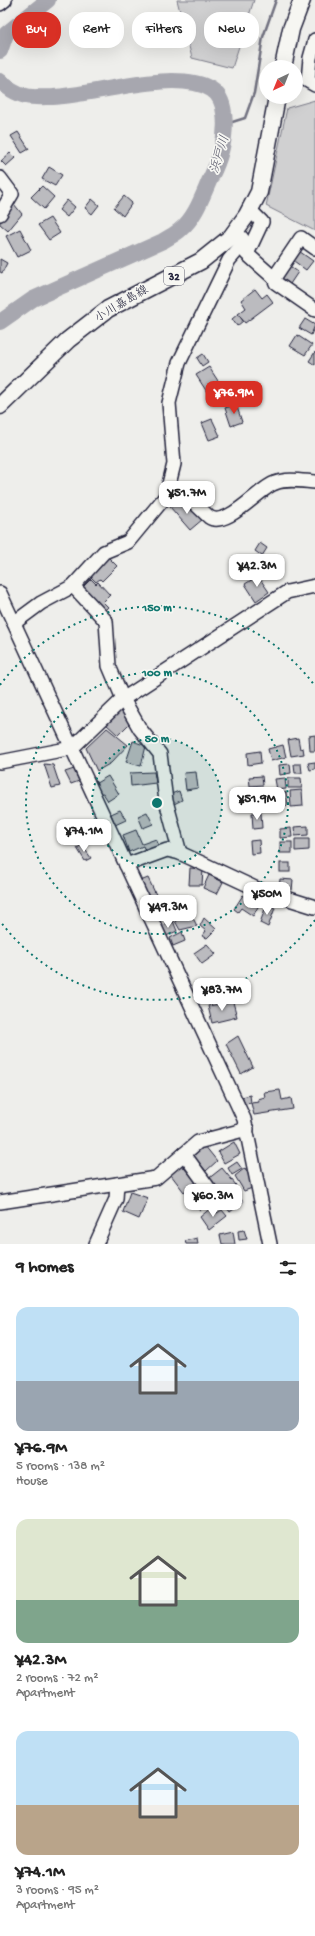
<!DOCTYPE html>
<html lang="en">
<head>
<meta charset="utf-8">
<style>
	body { margin:0; font-family:"Gochi Hand","Klee One",sans-serif; background:#f6f6f6; color:#222; height:100vh; display:flex; flex-direction:column; font-size:15px; white-space:nowrap }
	* { box-sizing:border-box; margin:0 }
	p { font-size:13px; color:#767676 }
	.icon { flex:none; width:22px; height:22px; fill:none; stroke:currentColor; stroke-width:2; stroke-linecap:round; stroke-linejoin:round }
	.map { position:relative; height:1244px; overflow:hidden }
	.panel { display:flex; flex-direction:column; background:#fff; flex:1 }
	.panel>* { flex:none }
	.top-card { position:absolute; left:12px; top:12px; width:291px; height:36px; display:flex; gap:8px }
	.needle { width:26px; rotate:223deg }
	.buttons { position:absolute; left:259px; top:60px; display:grid; gap:8px }
	.buttons a { display:grid; place-items:center; width:44px; height:44px; border-radius:50%; background:#fff; box-shadow:0 4px 16px #0002; font-size:20px }
	.price { position:absolute; translate:-50% -34px; padding:0 9px; border-radius:8px; background:#fff; color:#222; font-size:13px; line-height:26px; filter:drop-shadow(0 1px 2px #0008) }
	.price::after { content:''; position:absolute; left:50%; top:24px; width:12px; height:9px; margin-left:-6px; background:inherit; clip-path:polygon(0 0,100% 0,50% 100%) }
	.price.active { background:#d93025; color:#fff }
	ul { padding:0; list-style:none }
	li { display:grid; align-content:center; gap:8px; height:212px; padding:0 16px }
	li span { display:grid; place-items:center; height:124px; border-radius:12px; color:#555 }
	li>.icon { margin-inline-start:auto }
	span .icon { width:72px; height:72px; fill:#fffc; stroke-width:1 }
	li b { font-size:17px }
	h2 { display:flex; justify-content:space-between; align-items:center; height:48px; padding:0 16px; font-size:17px }
	.pill { padding:0 14px; border-radius:16px; background:#fff; box-shadow:0 4px 16px #0002; font-size:14px; line-height:36px }
	.pill.active { background:#d93025; color:#fff }
	.map>svg:first-child { display:block }
</style>
</head>
<body>
<div class="map">
<svg width="315" height="1244" viewBox="0 0 315 1244">
	<rect width="100%" height="100%" fill="#eeeeeb"/>
	<filter id="ink" filterUnits="userSpaceOnUse"><feTurbulence type="fractalNoise" baseFrequency=".025" numOctaves="2"/><feDisplacementMap in="SourceGraphic" scale="8" xChannelSelector="R" yChannelSelector="G"/><feConvolveMatrix kernelMatrix="1 2 1 2 8 2 1 2 1" color-interpolation-filters="sRGB"/></filter>
	<g filter="url(#ink)">
		<g fill="#d0d0d1" stroke="#797986">
			<path d="M177 0H254L232 68 192 58Z"/>
			<path d="M315 100V231L266 206 287 108Z"/>
		</g>
		<g fill="none" stroke-linecap="round" stroke-linejoin="round">
			<path stroke="#727281" stroke-width="2.5" d="M226 124 245 118 254 93 263 37 276 0"/>
			<g stroke="#a7a7af" stroke-width="16">
				<path d="M0 51 6 34 48 0"/>
				<path d="M0 81C6 87 17 94 26 96 34 98 44 97 53 97 95 95 175 68 211 89 219 94 223 104 224 113 227 135 221 157 211 177 203 194 196 217 181 229 176 234 169 237 163 241L33 299 0 322"/>
			</g>
		</g>
		<g fill="#bbbbbf" stroke="#22223b">
			<path d="M18 132 29 149 22 153 11 136Z"/>
			<path d="M10 153 15 158 6 166 1 161Z"/>
			<path d="M49 167 62 175 55 186 42 179Z"/>
			<path d="M42 186 54 197 44 209 31 197Z"/>
			<path d="M124 196 132 203 123 216 114 208Z"/>
			<path d="M92 199 99 205 92 214 85 208Z"/>
			<path d="M67 200 75 207 67 217 59 210Z"/>
			<path d="M14 204 22 214 8 231 0 224V219Z"/>
			<path d="M50 218 60 233 49 240 38 225Z"/>
			<path d="M20 229 31 250 17 257 6 236Z"/>
			<path d="M296 249 313 261 306 270 290 258Z"/>
			<path d="M0 259 7 263 2 273 0 272Z"/>
			<path d="M287 264 298 272 290 284 279 276Z"/>
			<path d="M255 289 262 298 267 294 273 302 245 323 238 314 246 308 241 300Z"/>
			<path d="M238 314 243 321 237 326 232 319Z"/>
			<path d="M305 319 315 325 311 335 299 328Z"/>
			<path d="M297 335 312 345 305 355 290 346Z"/>
			<path d="M315 352V365L309 361Z"/>
			<path d="M203 354 208 362 202 366 197 358Z"/>
			<path d="M209 367 220 384 207 392 196 375Z"/>
			<path d="M236 404 242 422 231 426 225 408Z"/>
			<path d="M212 419 220 436 209 440 202 423Z"/>
			<path d="M177 501 182 507 188 502 203 519 190 530 170 507Z"/>
			<path d="M260 543 267 548 262 556 255 551Z"/>
			<path d="M108 557 117 566 102 581 100 579 96 582 89 575Z"/>
			<path d="M258 576 269 592 256 601 245 584Z"/>
			<path d="M91 579 96 584 98 582 110 595 103 602 108 607 103 612 91 599 93 597 83 587Z"/>
			<path d="M120 710 131 722 118 735 106 724Z"/>
			<path d="M107 728 128 745 111 763 97 771 86 748Z"/>
			<path d="M315 735V751H310L309 736Z"/>
			<path d="M298 738 300 749 303 748 304 754 291 756 288 740Z"/>
			<path d="M133 741 146 746 141 766 126 762Z"/>
			<path d="M283 745 286 757 271 761 268 749Z"/>
			<path d="M260 751 261 763 248 765 247 753Z"/>
			<path d="M315 762V769L310 770 308 763Z"/>
			<path d="M44 764 53 765 60 786 52 788Z"/>
			<path d="M290 764 291 773 280 775 279 765Z"/>
			<path d="M294 764H301L302 773H295Z"/>
			<path d="M74 769 79 781 71 784 65 772Z"/>
			<path d="M154 772 156 783 131 786 130 773Z"/>
			<path d="M196 772 198 788 186 790 184 773Z"/>
			<path d="M108 776 119 794 108 801 103 793 98 794 93 785Z"/>
			<path d="M262 776 263 785 250 786 249 777Z"/>
			<path d="M285 778 286 789 277 790 275 779Z"/>
			<path d="M288 778H301L302 788H288Z"/>
			<path d="M302 790 303 806 291 807 290 791Z"/>
			<path d="M179 791 182 800 174 804 171 794Z"/>
			<path d="M286 792 288 805 275 808 273 795Z"/>
			<path d="M262 798 263 807 251 808V799Z"/>
			<path d="M120 810 126 820 115 825 111 814Z"/>
			<path d="M147 812 153 824 143 828 138 816Z"/>
			<path d="M252 813H261L262 828 253 829Z"/>
			<path d="M308 826V835L295 836 294 827Z"/>
			<path d="M291 828 292 837 280 838V829Z"/>
			<path d="M136 830 142 844 156 839 160 848 146 853 143 846 129 852 123 835Z"/>
			<path d="M295 839H309V850L295 851Z"/>
			<path d="M259 840 260 853 251 854 250 841Z"/>
			<rect x="280" y="842" width="12" height="11"/>
			<path d="M82 845 91 858 85 861 77 848Z"/>
			<rect x="280" y="863" width="10" height="9"/>
			<path d="M190 868 203 869 202 885H189Z"/>
			<path d="M209 875 223 882 217 894 203 888Z"/>
			<path d="M148 878 160 903 151 908 138 882Z"/>
			<path d="M280 879 293 880 292 890 279 888Z"/>
			<path d="M243 895 259 905 253 916 241 908 238 912 234 909Z"/>
			<path d="M266 906 275 908 268 927 260 923Z"/>
			<path d="M190 912 197 926 180 930 175 921Z"/>
			<path d="M204 918 216 929 207 938 202 936 206 931 200 926Z"/>
			<path d="M173 921 177 931 164 937 160 926Z"/>
			<path d="M182 932 185 941 173 946 170 938Z"/>
			<path d="M207 944 216 954 202 964 194 953Z"/>
			<path d="M233 1002 237 1017 212 1023 208 1006Z"/>
			<path d="M238 1036 253 1067 241 1074 226 1044Z"/>
			<path d="M280 1090 282 1100 291 1098 293 1109 254 1115 251 1103 259 1102 258 1099 265 1097 264 1092Z"/>
			<path d="M250 1095 251 1103 245 1104 242 1097Z"/>
			<path d="M234 1142 240 1154 224 1163 218 1152Z"/>
			<path d="M205 1146 217 1161 206 1171 193 1156Z"/>
			<path d="M179 1162 196 1182 184 1192 168 1171Z"/>
			<path d="M237 1162 242 1169 232 1175 228 1168Z"/>
			<path d="M222 1168 236 1185 221 1195 208 1179Z"/>
			<path d="M245 1168 255 1187 244 1191 235 1176Z"/>
			<path d="M200 1188 210 1203 199 1210 188 1196Z"/>
			<path d="M234 1190 243 1202 230 1212 221 1200Z"/>
			<path d="M130 1192 148 1198 139 1219 123 1212Z"/>
			<path d="M212 1207 217 1213 222 1210 227 1216 209 1230 200 1217Z"/>
			<path d="M244 1230 247 1239 239 1240 238 1231Z"/>
			<path d="M233 1232 235 1244H222L220 1235Z"/>
			<path d="M197 1238 198 1244H186L185 1241Z"/>
		</g>
		<g fill="none" stroke-linecap="round" stroke-linejoin="round">
			<defs>
				<g id="minor">
					<path d="M0 4 5 0"/>
					<path d="M315 40 310 58 308 81 315 85"/>
					<path d="M0 178 12 194 0 214"/>
					<path d="M250 210 262 222 247 254 274 278 276 283 315 310"/>
					<path d="M274 278 301 238 315 248"/>
					<path d="M166 496 188 497 209 517C227 529 259 488 275 483 287 478 302 481 315 482"/>
					<path d="M73 586 106 621 109 666 123 699 140 729 160 754 166 801 180 853"/>
					<path d="M0 593 244 1119 270 1244"/>
					<path d="M14 623 41 603 73 586 104 552 128 542 166 496 174 464 169 403 179 363 229 260 241 246 242 238 235 232"/>
					<path d="M0 762 72 748 123 699 287 592 315 586"/>
					<path d="M126 865 167 850 180 853 257 889 315 907"/>
					<path d="M184 1154 218 1201"/>
					<path d="M0 1202 156 1178 198 1142 247 1129"/>
					<path d="M96 1244 116 1199 117 1184"/>
				</g>
				<g id="major">
					<path d="M283 67 291 29 302 0"/>
					<path d="M0 406 68 340 108 309 201 261 231 237 247 215 259 192 277 97"/>
				</g>
			</defs>
			<use href="#minor" stroke="#22223b" stroke-width="16"/>
			<use href="#major" stroke="#22223b" stroke-width="19"/>
			<use href="#minor" stroke="#f6f6f2" stroke-width="13"/>
			<use href="#major" stroke="#f6f6f2" stroke-width="16"/>
		</g>
	</g>
	<circle cx="157" cy="803" r="65" fill="#0f766e" fill-opacity=".12"/>
	<g fill="none" stroke="#0f766e" stroke-width="2" stroke-dasharray="2 4">
		<circle cx="157" cy="803" r="65"/>
		<circle cx="157" cy="803" r="131"/>
		<path d="M315 920A196 196 0 0 1 0 921M0 685A196 196 0 0 1 315 686"/>
	</g>
	<g text-anchor="middle" stroke-width="3.5" stroke-linejoin="round" paint-order="stroke">
		<rect fill="#f6f6f2" stroke="#626272" stroke-width="1" x="164" y="267" width="20" height="18" rx="3"/>
		<g font-size="11" font-weight="bold" fill="#22223b">
			<text x="174" y="280">32</text>
		</g>
		<g font-size="12" fill="#22223b" stroke="#f6f6f2">
			<text transform="translate(121 303) rotate(-31)" y="4">小川嘉島線</text>
		</g>
		<g font-size="13" font-style="italic" fill="#575769" stroke="#f6f6f2">
			<text transform="translate(218 154) rotate(-73)" y="5">浜戸川</text>
		</g>
	</g>
	<circle cx="157" cy="803" r="6" fill="#0f766e" stroke="#f6f6f2" stroke-width="2"/>
	<g font-size="12" text-anchor="middle" font-weight="bold" fill="#0f766e" stroke="#f6f6f2" stroke-width="3.5" stroke-linejoin="round" paint-order="stroke">
		<text x="157" y="611">150 m</text>
		<text x="157" y="676">100 m</text>
		<text x="157" y="742">50 m</text>
	</g>
</svg>
<div class="buttons">
<a><svg class="needle" viewBox="-14 -14 28 28"><path d="M0-13l5 13h-10z" fill="#e53935"/><path d="M0 13l5-13h-10z" fill="#767676"/></svg></a>
</div>
<b class="price active" style="left:234px;top:415px">¥76.9M</b>
<b class="price" style="left:187px;top:515px">¥51.7M</b>
<b class="price" style="left:257px;top:588px">¥42.3M</b>
<b class="price" style="left:257px;top:821px">¥51.9M</b>
<b class="price" style="left:84px;top:853px">¥74.1M</b>
<b class="price" style="left:267px;top:916px">¥50M</b>
<b class="price" style="left:168px;top:929px">¥49.3M</b>
<b class="price" style="left:222px;top:1012px">¥83.7M</b>
<b class="price" style="left:213px;top:1218px">¥60.3M</b>
<div class="top-card">
<a class="pill active">Buy</a>
<a class="pill">Rent</a>
<a class="pill">Filters</a>
<a class="pill">New</a>
</div>
</div>
<section class="panel">
<h2>9 homes<svg class="icon" aria-label="filters" viewBox="0 0 24 24"><path d="M4 7h16M4 17h16"/><circle cx="9" cy="7" r="2"/><circle cx="15" cy="17" r="2"/></svg></h2>
<ul>
<li><span style="background:linear-gradient(#bfe0f5 60%,#9aa5b1 0)"><svg class="icon" aria-label="home" viewBox="0 0 24 24"><path d="M3 11l9-7 9 7M6 9v11h12V9"/></svg></span><div><b>¥76.9M</b><p>5 rooms · 138 m²</p><p>House</p></div></li>
<li><span style="background:linear-gradient(#dfe7d0 65%,#7fa58c 0)"><svg class="icon" aria-label="home" viewBox="0 0 24 24"><path d="M3 11l9-7 9 7M6 9v11h12V9"/></svg></span><div><b>¥42.3M</b><p>2 rooms · 72 m²</p><p>Apartment</p></div></li>
<li><span style="background:linear-gradient(#bfe0f5 60%,#b9a48a 0)"><svg class="icon" aria-label="home" viewBox="0 0 24 24"><path d="M3 11l9-7 9 7M6 9v11h12V9"/></svg></span><div><b>¥74.1M</b><p>3 rooms · 95 m²</p><p>Apartment</p></div></li>
</ul>
</section>
</body>
</html>
